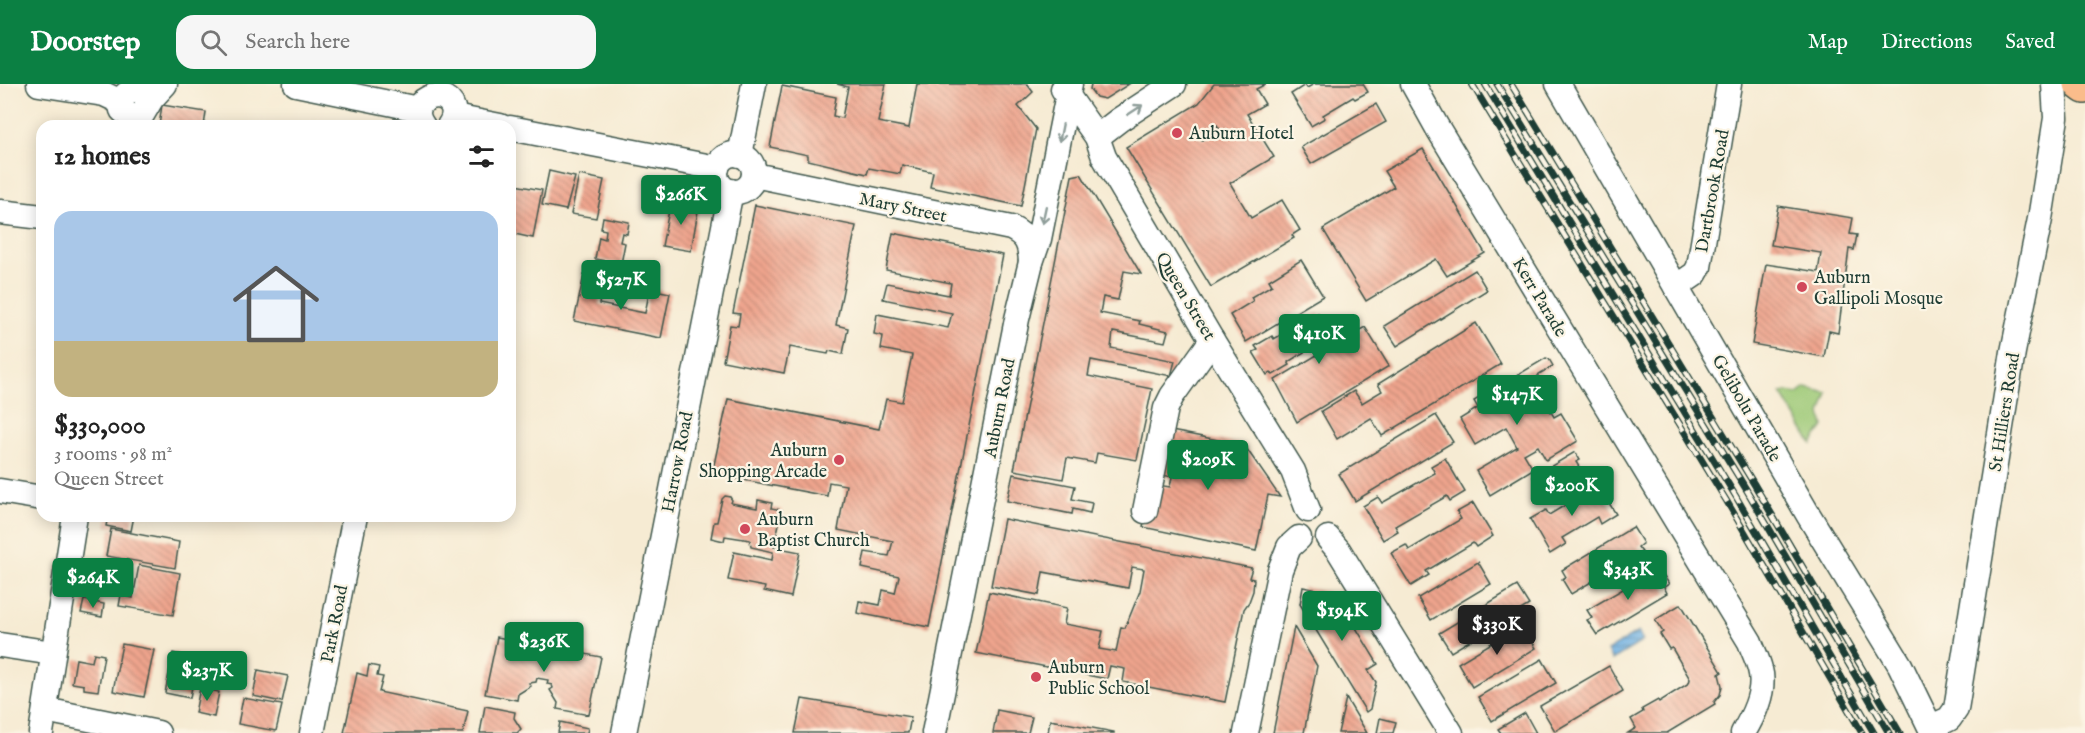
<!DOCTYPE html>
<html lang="en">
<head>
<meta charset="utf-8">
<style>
	body { margin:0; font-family:"IM FELL English",serif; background:#f6f6f6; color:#222; height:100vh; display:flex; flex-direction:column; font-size:22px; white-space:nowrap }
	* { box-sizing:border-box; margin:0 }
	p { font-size:20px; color:#767676 }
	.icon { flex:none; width:33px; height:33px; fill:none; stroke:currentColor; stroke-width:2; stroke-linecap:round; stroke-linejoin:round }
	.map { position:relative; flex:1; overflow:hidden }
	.side { position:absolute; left:36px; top:36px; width:480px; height:402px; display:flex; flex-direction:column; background:#fff; border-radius:18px; box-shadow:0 3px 15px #0003 }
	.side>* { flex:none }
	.price { position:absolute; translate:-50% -51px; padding:0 14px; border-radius:6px; background:#0b8043; color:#fff; font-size:20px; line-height:39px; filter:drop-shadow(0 2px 3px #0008) }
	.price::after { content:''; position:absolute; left:50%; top:36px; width:18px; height:14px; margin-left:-9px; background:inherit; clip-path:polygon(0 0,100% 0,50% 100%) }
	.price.active { background:#222; color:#fff }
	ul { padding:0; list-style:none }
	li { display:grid; align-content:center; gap:12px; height:318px; padding:0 18px }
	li+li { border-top:2px solid #e0e0e0 }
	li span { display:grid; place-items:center; height:186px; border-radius:18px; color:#555 }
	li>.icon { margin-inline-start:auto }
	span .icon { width:108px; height:108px; fill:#fffc; stroke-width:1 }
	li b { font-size:26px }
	h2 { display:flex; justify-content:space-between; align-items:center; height:72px; padding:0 18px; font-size:26px }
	header { display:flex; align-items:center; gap:36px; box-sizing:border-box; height:84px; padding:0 30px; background:#0b8043; color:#fff }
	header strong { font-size:28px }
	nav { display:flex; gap:33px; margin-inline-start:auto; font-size:21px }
	.search { width:420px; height:54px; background:#f6f6f6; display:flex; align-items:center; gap:15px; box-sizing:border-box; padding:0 21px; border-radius:18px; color:#767676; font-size:22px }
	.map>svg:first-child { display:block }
</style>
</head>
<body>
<header>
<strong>Doorstep</strong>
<div class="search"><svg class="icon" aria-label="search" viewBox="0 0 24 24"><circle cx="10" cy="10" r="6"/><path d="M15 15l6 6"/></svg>Search here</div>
<nav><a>Map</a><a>Directions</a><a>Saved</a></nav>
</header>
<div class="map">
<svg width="2085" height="649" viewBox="0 0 2085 649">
	<defs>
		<pattern id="water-rules" width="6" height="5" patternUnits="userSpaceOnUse" patternTransform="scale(1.5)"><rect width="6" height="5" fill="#70b1e4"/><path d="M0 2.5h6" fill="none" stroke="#5b91ba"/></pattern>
		<pattern id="building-back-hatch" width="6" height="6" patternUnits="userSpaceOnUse" patternTransform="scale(1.5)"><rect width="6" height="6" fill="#efa48d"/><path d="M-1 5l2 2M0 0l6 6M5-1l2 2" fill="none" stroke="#c18774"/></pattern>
	</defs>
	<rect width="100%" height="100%" fill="#fcf5e5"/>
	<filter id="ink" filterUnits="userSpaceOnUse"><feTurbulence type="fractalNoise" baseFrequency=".0167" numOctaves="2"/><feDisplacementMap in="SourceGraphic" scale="12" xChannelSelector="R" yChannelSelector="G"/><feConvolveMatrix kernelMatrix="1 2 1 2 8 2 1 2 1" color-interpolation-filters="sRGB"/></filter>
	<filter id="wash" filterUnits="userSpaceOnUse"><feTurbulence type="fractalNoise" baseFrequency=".008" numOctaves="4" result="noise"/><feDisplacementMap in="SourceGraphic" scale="24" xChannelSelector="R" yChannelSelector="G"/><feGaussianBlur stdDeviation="1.35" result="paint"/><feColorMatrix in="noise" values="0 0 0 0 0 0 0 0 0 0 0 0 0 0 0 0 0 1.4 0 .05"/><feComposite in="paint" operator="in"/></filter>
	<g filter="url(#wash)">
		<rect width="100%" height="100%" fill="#f6ebd3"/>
		<path fill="#9dc977" stroke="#5e8356" stroke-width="1.5" d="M1806 304 1828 309 1821 330 1824 342 1812 360 1781 309 1787 308 1798 310Z"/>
		<path fill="url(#water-rules)" stroke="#48778c" stroke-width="1.5" d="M1638 548 1643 557 1612 576 1607 567Z"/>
		<g id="blocks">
			<g fill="url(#building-back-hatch)" fill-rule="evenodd">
				<path d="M837 0H886L878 38 909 44 917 0H1027L1033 8 1018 22 1036 45 1021 122 930 103 933 88 902 81 900 90 869 84 867 90 808 76V71L770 63 782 2 836 13 833 32 842 34 848 3Z"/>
				<path d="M1091 0H1129L1105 15 1096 13 1090 5Z"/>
				<path d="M1214 0H1266L1256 5 1265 20 1247 30 1274 73 1230 99 1251 134 1282 116 1300 146 1292 151 1294 154 1211 203 1126 63 1199 19ZM1217 41 1220 46 1202 56 1200 51Z"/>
				<path d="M1314 0H1363L1368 8 1355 15 1353 13 1323 31 1325 34 1311 42 1291 10 1305 1 1307 4Z"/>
				<path d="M1376 20 1386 38 1311 80 1301 63Z"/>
				<path d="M162 21 206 28 204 42H159Z"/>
				<path d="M1423 65 1485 169 1447 192 1436 175 1366 217 1323 145 1394 103 1384 87Z"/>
				<path d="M549 87 575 93 566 126 542 121Z"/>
				<path d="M1081 90 1141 190 1124 187 1118 216 1103 213 1100 229 1140 237 1139 240 1168 247 1165 258 1113 248 1111 264 1175 277 1171 292 1091 276 1088 292 1152 305 1137 376 1097 369 1095 379 1067 374 1063 395 1014 386 1072 92Z"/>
				<path d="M579 91 604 96 596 134 571 130Z"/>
				<path d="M515 101 542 106 533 154 510 149V124Z"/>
				<path d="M671 116 699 121 691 167 662 162Z"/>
				<path d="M755 121 856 142 836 241 848 244 843 270 829 267 828 270 790 263 784 289 723 277 730 241 738 242 740 230 733 229Z"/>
				<path d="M1778 122 1853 134 1850 150 1857 151 1854 166 1849 165 1838 249 1829 247 1824 273 1752 260 1766 180 1818 188 1821 169 1771 161Z"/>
				<path d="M603 133 629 138 627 150 622 149 620 158 625 159 621 180 595 175 599 153 605 155 606 146 601 145Z"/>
				<path d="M893 149 1003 171 929 543 857 529 859 517 880 521 883 506 895 509 899 492 862 484 865 468 889 472 893 457 838 446 846 401 829 398 827 412 712 390 728 315 879 345 886 315 902 318 912 271 881 265 883 252 874 250 877 230 948 244 952 229 883 215 887 199 949 211 951 199 886 186Z"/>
				<path d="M1301 176 1323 212 1246 258 1230 231 1253 217 1251 213 1272 201 1269 196Z"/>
				<path d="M1475 186 1487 206 1397 262 1384 242Z"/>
				<path d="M584 191 604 195 599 220 645 229 650 205 670 209 661 254 574 237Z"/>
				<path d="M1318 229 1336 260 1365 243 1389 282 1297 338 1275 296 1322 268 1317 260 1288 278 1290 281 1273 291 1271 288 1267 291 1253 268 1258 266 1255 262 1272 252 1274 255Z"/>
				<path d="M1476 239 1501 280 1382 352 1371 334 1337 355 1321 327 1354 307 1362 319 1382 307 1378 300Z"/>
				<path d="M1546 274 1549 275 1553 282 1539 290 1534 299 1554 333 1561 329 1578 357 1546 376 1538 362 1524 370 1533 385 1490 411 1476 387 1517 363 1506 343 1475 361 1460 335 1478 324 1474 317Z"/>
				<path d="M1436 331 1453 358 1355 417 1339 390Z"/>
				<path d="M1161 345 1244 361 1280 413 1268 411 1256 467 1143 443 1151 400 1170 403 1172 393 1153 389Z"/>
				<path d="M1575 368 1580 376 1576 378 1583 389 1555 406 1551 400 1541 406 1533 393Z"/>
				<path d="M1445 374 1465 408 1450 417 1447 412 1395 442 1398 447 1383 456 1363 422 1378 413 1382 419 1435 389 1431 382Z"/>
				<path d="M1013 390 1075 402 1072 415 1092 419 1090 429 1073 425 1072 430 1007 417Z"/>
				<path d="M1595 397 1616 430 1600 440 1597 433 1562 454 1566 460 1550 470 1530 435 1546 426 1549 431 1582 411 1579 407Z"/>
				<path d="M725 412 730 413 732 416 731 419 757 424 758 416 772 419 771 424 782 426 774 463 800 468 791 513 764 507 765 503 728 496 734 468 772 476 773 468 751 463 750 456 725 452 724 457 711 454 714 438H717L722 415Z"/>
				<path d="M1473 419 1493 452 1476 463 1473 459 1426 487 1429 491 1411 502 1391 469 1406 461 1409 466 1461 435 1457 428Z"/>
				<path d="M108 432H134L131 447 106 442Z"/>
				<path d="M1004 435 1252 484 1249 494 1254 495 1253 507 1249 518 1244 525 1225 618 1123 598 1125 585 1110 582 1107 595 976 569 989 508 1067 524 1064 540 1103 547 1099 565 1116 568 1121 543 1125 544 1140 507 1144 485 1132 483 1128 504 1043 488 1039 511 991 502Z"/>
				<path d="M1633 443 1643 459 1638 463 1642 468 1571 510 1562 495 1566 493 1562 486Z"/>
				<path d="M111 445 179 458 175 484 106 472Z"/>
				<path d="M1478 478 1491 500 1431 536 1418 514Z"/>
				<path d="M139 481 180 489 173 531 119 522 121 511 133 514Z"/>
				<path d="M1659 484 1669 500 1664 503 1667 509 1597 551 1587 536 1592 534 1587 526Z"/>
				<path d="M1517 502 1529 521 1451 568 1439 549Z"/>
				<path d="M1303 503 1327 508 1336 522 1341 519 1378 580 1368 586 1376 598 1370 625 1366 628 1300 520Z"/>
				<path d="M84 516 104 520 102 533 81 529Z"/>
				<path d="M1681 520 1722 588 1719 590 1722 602 1720 611 1714 618 1715 620 1667 649H1628L1636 644 1631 635 1643 628 1642 625 1658 616 1659 618 1689 599 1690 595 1672 564 1669 565 1660 550 1663 548 1655 536Z"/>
				<path d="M1522 541 1536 564 1472 603 1458 579Z"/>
				<path d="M1294 543 1317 582 1304 649H1273Z"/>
				<path d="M497 553 601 573 589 631 557 625 558 619 550 606 553 604 552 601 547 600 548 596 537 594 536 598 529 599 531 602 518 610 517 616 485 610Z"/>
				<path d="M122 560 154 566 144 613 113 607Z"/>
				<path d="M94 569 104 571 98 607 84 605V601L72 599 76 575 92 578Z"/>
				<path d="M173 569 197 574 190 614 165 609Z"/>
				<path d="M202 573 219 576 216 591 199 587Z"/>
				<path d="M1542 575 1556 599 1492 637 1478 613Z"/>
				<path d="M369 581 379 583 377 592 383 593 379 608 468 627 463 649H344L357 589 367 592Z"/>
				<path d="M1609 582 1623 607 1555 647 1540 622Z"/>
				<path d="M258 586 288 592 282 618 253 612Z"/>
				<path d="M200 604 219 608 214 633 195 629Z"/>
				<path d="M243 614 282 621 276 647 238 640Z"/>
				<path d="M1346 614 1367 649H1338Z"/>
				<path d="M802 615 911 633 908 649H795Z"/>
				<path d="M485 622 515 628 514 634 521 645 517 649H480Z"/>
				<path d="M997 626 1032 633 1028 649H993Z"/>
				<path d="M1525 629 1536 649H1501L1498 645Z"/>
				<path d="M1380 634 1396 638 1393 649H1377Z"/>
				<path d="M1050 636 1114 648V649H1048Z"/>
				<path d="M560 638 588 644 587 649H558Z"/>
			</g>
		</g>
	</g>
	<g filter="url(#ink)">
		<use href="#blocks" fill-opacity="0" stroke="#3f574c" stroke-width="1.5"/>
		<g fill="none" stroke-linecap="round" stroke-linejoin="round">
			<defs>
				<g id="minor">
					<path d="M39 0 104 10 121 18"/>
					<path d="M138 0C131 10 117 10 122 26L131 33 142 31 152 14 165 0"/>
					<path d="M296 0 418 25"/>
					<path d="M1413 0 1437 43 1750 558C1753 567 1758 576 1760 585 1766 606 1754 631 1743 649"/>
					<path d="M1558 0 1809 432 1900 581 1933 649"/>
					<path d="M1063 5 1097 53 1104 73 1212 256 1293 387 1308 426"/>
					<path d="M454 33 500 42"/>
					<path d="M423 42C404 16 445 0 453 24 455 31 453 36 449 42"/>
					<path d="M510 44 717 84"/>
					<path d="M1097 53 1119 36 1174 0"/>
					<circle cx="735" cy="89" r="19"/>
					<path d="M740 71 754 0"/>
					<path d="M754 91 1011 144C1027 152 1030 160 1031 178"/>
					<path d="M0 128 42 133"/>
					<path d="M1676 203 1695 190 1699 183 1729 0"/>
					<path d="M0 407 42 414"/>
					<path d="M1145 427 1166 324 1172 312 1212 256"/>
					<path d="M1328 454 1339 467 1451 649"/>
					<path d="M0 561 53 569"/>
					<path d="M45 626 158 649"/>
					<path d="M1931 643 1949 635 1956 625 2013 268 2040 135 2056 34 2054 0"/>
					<path d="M41 649 75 432"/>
					<path d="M312 649 355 432"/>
					<path d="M624 649 731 107"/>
					<path d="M934 649 1017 235 1031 178 1039 155 1070 0"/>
					<path d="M1246 649 1280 486 1289 463 1299 454"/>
				</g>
				<path id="highway" d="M2081 0 2085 3"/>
			</defs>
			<use href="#minor" stroke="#3f574c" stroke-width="27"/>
			<use href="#highway" stroke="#3f574c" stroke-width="36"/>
			<use href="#minor" stroke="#fff" stroke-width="24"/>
			<use href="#highway" stroke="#fabc8b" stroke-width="33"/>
			<defs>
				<g id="rail">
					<path d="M1472 0 1726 416 1862 649"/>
					<path d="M1485 0 1735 411 1874 649"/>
					<path d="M1497 0 1746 405 1889 649"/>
					<path d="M1511 0 1754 400 1900 649"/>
				</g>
			</defs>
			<use href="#rail" stroke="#1f3d34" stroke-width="7"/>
			<use href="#rail" stroke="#fcf5e5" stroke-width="4.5" stroke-dasharray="14" stroke-linecap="butt"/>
		</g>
		<defs><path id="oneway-shaft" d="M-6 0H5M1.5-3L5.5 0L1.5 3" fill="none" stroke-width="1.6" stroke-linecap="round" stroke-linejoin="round" transform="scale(1.5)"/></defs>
		<g stroke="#8f9e9a">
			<use href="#oneway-shaft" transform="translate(1135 26) rotate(-33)"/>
			<use href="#oneway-shaft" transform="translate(1061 49) rotate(101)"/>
			<use href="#oneway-shaft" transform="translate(1044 131) rotate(102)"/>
		</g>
	</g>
	<g fill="#d1495b" stroke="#fcf5e5" stroke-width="2">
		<circle cx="1177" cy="49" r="6"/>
		<circle cx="1802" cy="203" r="6"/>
		<circle cx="839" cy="376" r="6"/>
		<circle cx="745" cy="445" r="6"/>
		<circle cx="1036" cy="593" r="6"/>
	</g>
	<g text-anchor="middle" stroke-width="4.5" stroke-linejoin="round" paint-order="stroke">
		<g font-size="18" fill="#1f3d34" stroke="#fcf5e5" text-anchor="start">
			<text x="1189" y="55">Auburn Hotel</text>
			<text x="1814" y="199">Auburn<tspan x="1814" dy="21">Gallipoli Mosque</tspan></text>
			<text x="827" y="372" text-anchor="end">Auburn<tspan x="827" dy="21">Shopping Arcade</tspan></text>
			<text x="757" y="441">Auburn<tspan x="757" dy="21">Baptist Church</tspan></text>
			<text x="1048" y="589">Auburn<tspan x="1048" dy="21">Public School</tspan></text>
		</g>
		<g font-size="18" fill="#1f3d34" stroke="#fcf5e5">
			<text transform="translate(1712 107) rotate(-80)" y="6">Dartbrook Road</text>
			<text transform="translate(903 123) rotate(12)" y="6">Mary Street</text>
			<text transform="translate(1186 212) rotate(59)" y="6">Queen Street</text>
			<text transform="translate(1540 213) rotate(59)" y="6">Kerr Parade</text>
			<text transform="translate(999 324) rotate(-79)" y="6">Auburn Road</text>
			<text transform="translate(1747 324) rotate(60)" y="6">Gelibolu Parade</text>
			<text transform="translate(2004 328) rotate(-81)" y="6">St Hilliers Road</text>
			<text transform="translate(677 378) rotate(-79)" y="6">Harrow Road</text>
			<text transform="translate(334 540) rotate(-79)" y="6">Park Road</text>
		</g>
	</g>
</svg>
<b class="price" style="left:681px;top:142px">$266K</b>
<b class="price" style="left:621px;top:227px">$527K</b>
<b class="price" style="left:1319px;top:281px">$410K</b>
<b class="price" style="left:1517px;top:342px">$147K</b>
<b class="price" style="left:1208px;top:407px">$209K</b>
<b class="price" style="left:1572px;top:433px">$200K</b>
<b class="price" style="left:1628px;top:517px">$343K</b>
<b class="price" style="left:93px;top:525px">$264K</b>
<b class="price" style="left:1342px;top:558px">$194K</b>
<b class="price active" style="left:1497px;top:572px">$330K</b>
<b class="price" style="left:544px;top:589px">$236K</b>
<b class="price" style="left:207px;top:618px">$237K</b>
<section class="side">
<h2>12 homes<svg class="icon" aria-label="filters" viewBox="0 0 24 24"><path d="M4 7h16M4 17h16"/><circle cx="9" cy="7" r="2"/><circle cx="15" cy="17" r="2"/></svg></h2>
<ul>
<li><span style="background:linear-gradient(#a9c7e8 70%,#c2b280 0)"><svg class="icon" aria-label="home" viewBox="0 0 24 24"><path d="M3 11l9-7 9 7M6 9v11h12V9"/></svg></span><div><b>$330,000</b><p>3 rooms · 98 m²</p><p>Queen Street</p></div></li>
</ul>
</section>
</div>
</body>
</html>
